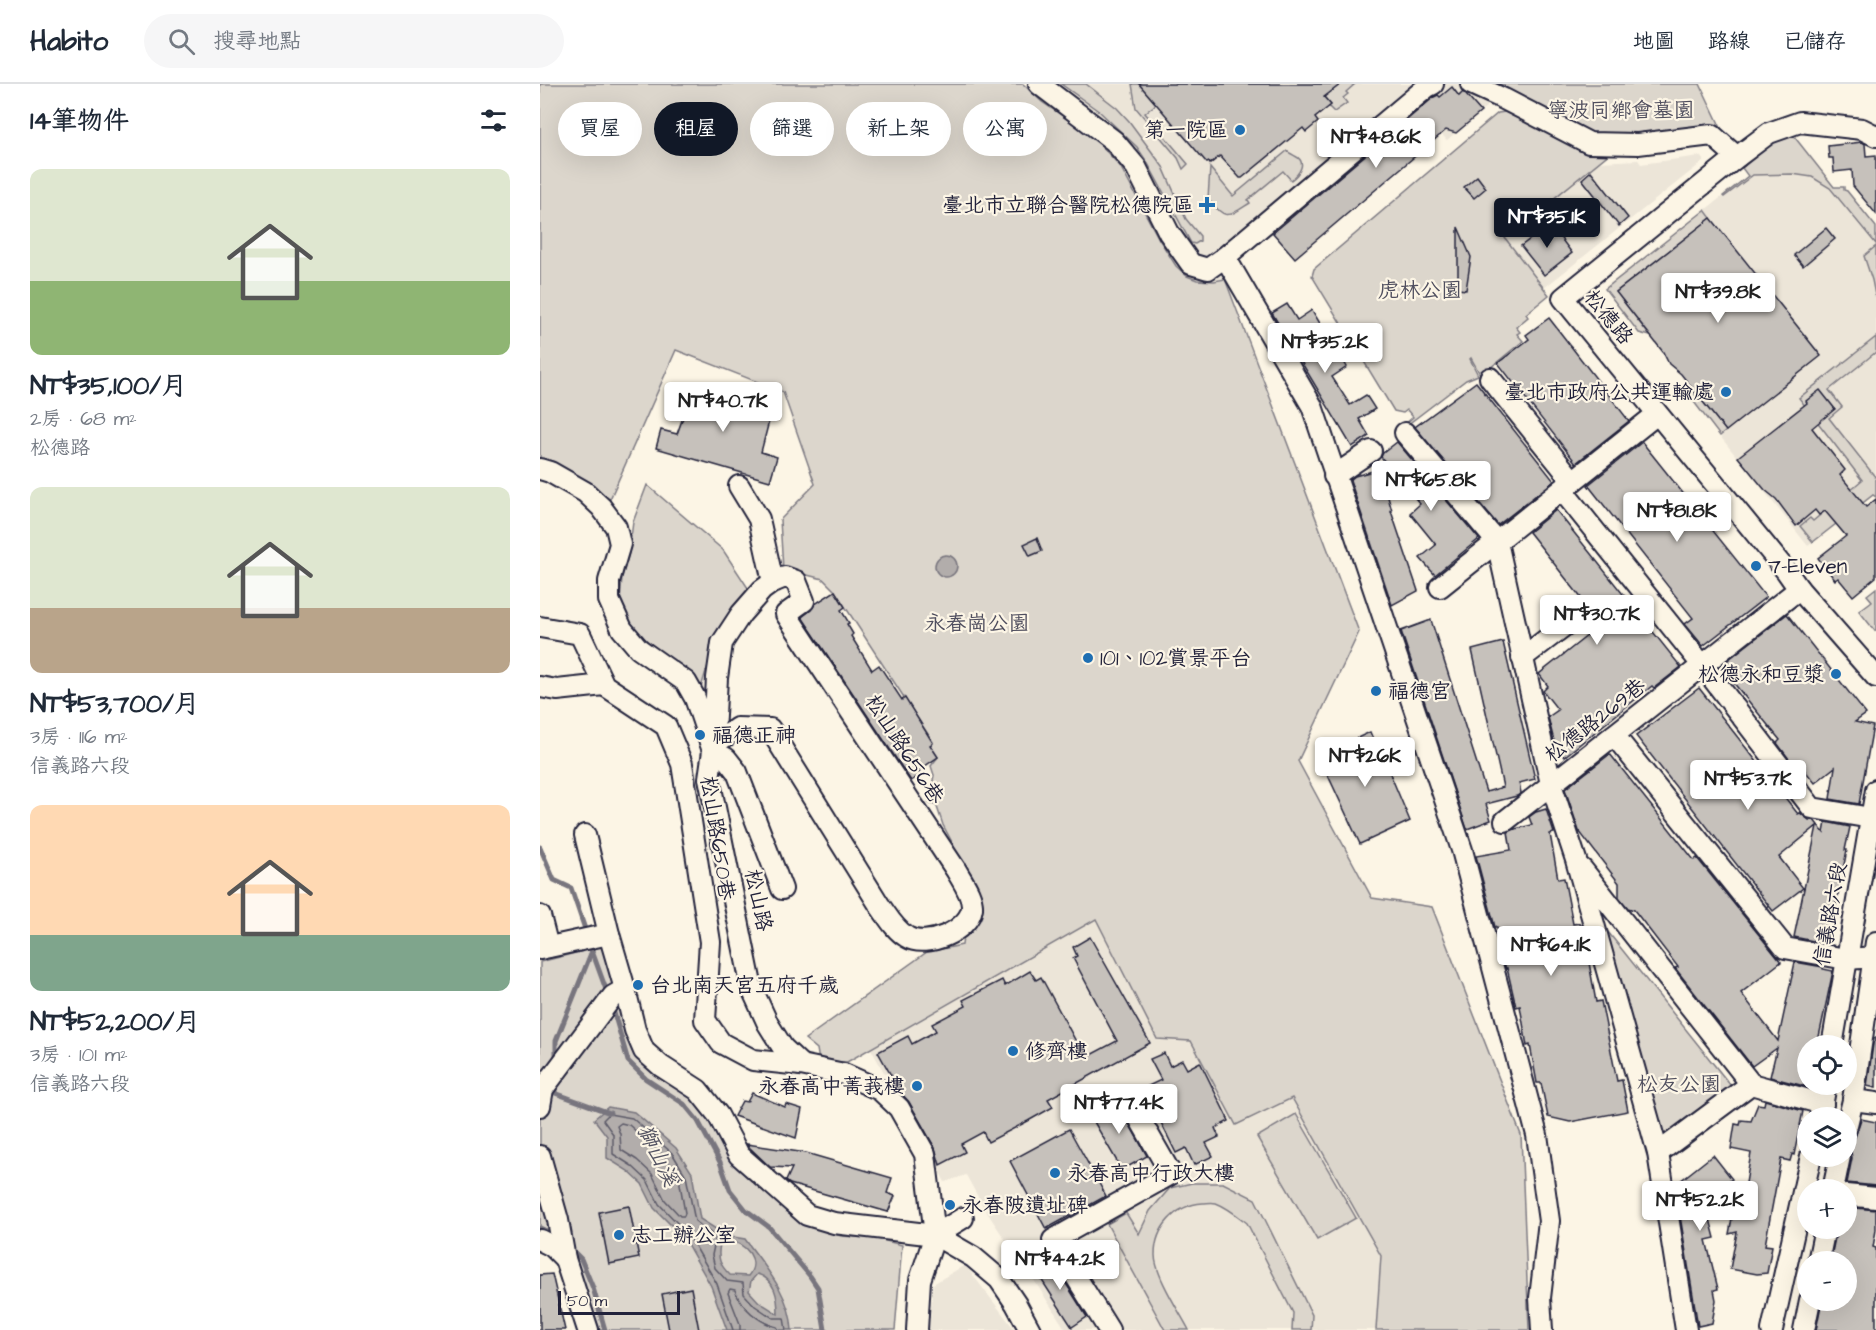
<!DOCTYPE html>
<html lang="zh-TW">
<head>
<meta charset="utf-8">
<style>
	body { margin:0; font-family:"Architects Daughter","LXGW WenKai TC",sans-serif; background:#f6f6f7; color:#1f2937; height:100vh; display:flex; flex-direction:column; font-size:22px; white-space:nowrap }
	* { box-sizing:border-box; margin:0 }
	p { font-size:20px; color:#747a83 }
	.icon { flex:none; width:33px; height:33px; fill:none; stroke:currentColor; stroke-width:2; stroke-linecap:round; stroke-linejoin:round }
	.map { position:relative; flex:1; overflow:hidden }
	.drawer { display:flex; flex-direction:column; background:#fff; width:540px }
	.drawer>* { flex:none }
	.banner { position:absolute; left:18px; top:18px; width:570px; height:54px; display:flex; gap:12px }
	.controls { position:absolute; left:1257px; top:951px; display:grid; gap:12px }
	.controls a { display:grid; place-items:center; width:60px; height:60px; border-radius:50%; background:#fff; box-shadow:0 6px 24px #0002; font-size:30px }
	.scale { position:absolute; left:18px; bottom:15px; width:122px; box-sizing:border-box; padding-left:6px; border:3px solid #22223b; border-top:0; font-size:16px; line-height:21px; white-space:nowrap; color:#22223b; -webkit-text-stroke:4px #fcf5e5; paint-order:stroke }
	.price { position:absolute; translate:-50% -51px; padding:0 14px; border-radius:6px; background:#fff; color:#222; font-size:20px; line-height:39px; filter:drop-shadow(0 2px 3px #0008) }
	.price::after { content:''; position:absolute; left:50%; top:36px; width:18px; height:14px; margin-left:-9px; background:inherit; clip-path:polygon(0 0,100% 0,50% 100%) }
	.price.active { background:#111827; color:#fff }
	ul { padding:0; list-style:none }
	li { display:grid; align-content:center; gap:12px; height:318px; padding:0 30px }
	li span { display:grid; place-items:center; height:186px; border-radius:12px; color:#555 }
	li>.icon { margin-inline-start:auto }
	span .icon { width:108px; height:108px; fill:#fffc; stroke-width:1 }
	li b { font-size:26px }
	h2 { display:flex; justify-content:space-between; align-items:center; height:72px; padding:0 30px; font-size:26px }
	.tag { padding:0 21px; border-radius:27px; background:#fff; box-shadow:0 6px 24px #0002; font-size:21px; line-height:54px }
	.tag.active { background:#111827; color:#fff }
	header { display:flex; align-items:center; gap:36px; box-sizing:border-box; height:84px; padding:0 30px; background:#fff; border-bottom:2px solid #e0e1e3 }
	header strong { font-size:28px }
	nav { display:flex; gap:33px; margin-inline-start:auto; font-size:21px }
	.search { width:420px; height:54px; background:#f6f6f7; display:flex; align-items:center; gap:15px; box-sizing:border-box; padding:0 21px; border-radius:33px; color:#747a83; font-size:22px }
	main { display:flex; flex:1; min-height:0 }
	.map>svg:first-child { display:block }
</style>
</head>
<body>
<header>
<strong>Habito</strong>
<div class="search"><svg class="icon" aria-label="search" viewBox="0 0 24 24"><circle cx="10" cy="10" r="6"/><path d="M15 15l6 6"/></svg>搜尋地點</div>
<nav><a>地圖</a><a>路線</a><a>已儲存</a></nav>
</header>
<main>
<section class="drawer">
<h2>14筆物件<svg class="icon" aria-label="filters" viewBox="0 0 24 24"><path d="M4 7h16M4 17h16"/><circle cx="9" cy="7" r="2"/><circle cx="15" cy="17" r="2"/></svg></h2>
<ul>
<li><span style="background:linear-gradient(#dfe7d0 60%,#8fb573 0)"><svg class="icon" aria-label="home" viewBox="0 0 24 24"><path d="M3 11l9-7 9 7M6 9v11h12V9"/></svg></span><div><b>NT$35,100/月</b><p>2房 · 68 m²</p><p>松德路</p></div></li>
<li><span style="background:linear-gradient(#dfe7d0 65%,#b9a48a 0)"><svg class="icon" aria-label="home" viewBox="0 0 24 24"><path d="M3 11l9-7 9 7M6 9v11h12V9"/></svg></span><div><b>NT$53,700/月</b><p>3房 · 116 m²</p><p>信義路六段</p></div></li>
<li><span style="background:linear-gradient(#ffd9b3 70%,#7fa58c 0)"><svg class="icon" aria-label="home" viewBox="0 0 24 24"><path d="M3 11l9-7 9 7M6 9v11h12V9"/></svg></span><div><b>NT$52,200/月</b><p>3房 · 101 m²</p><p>信義路六段</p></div></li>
</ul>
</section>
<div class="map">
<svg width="1336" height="1246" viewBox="0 0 1336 1246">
	<rect width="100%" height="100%" fill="#fcf5e5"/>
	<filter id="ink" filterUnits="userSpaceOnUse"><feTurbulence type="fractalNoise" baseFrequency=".0167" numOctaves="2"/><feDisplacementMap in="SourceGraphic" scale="12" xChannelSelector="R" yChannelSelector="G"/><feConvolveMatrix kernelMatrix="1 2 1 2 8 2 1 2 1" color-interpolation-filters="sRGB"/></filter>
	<g filter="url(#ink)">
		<g fill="#ece5d8">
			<path d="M483 0H955L947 22 907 56 901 50 876 34 859 14 679 166 677 178 685 195 674 197 657 196 647 192 636 182 580 82 552 52 502 18Z"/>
			<path d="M1249 46 1336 156V413L1333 411 1268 462 1180 352 1280 272 1165 126 1208 92 1202 84Z"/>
			<path d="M1160 72 1164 77 1004 204 964 154 1059 78 1098 76 1101 80Z"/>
			<path d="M556 835 617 955 651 957 696 1041 752 1014 841 1173 836 1246H526L481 1176 464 1154 443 1122 426 1091 405 1098 331 965Z"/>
			<path d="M425 1181 475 1246H389L393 1200Z"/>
		</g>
		<g fill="#dcd6cc" stroke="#7f7c84" stroke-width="1.5">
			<path d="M0 0H483L502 18 552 52 580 82 619 155 636 182 647 192 657 196 674 197 685 195 819 548 758 677 832 814 892 823 981 1051 989 1246H836L841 1172 752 1014 696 1041 651 957 617 955 556 835 307 978 279 977 277 965 265 955 387 868 422 861 424 845 442 821 440 813 420 780 413 760 403 741 396 720 389 719 394 691 391 682 398 673 390 661 393 658 295 507 283 495 243 485 240 436 275 400 243 308 136 266 70 415 0 395Z"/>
			<path d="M521 0H546L577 24 589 37 623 83 646 135 660 152V157L655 160 651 159 607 78 597 63 560 28Z"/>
			<path d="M592 0H599L616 20 605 29 648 80 643 85 638 74 596 24Z"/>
			<path d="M801 0H815L806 8 808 10 803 14 807 19 794 28 789 23 791 21 784 13Z"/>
			<path d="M955 0H1160L1182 46 1158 42 1071 52 1051 50Z"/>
			<path d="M965 28 1020 55 1071 68 965 154 1009 211 986 230 988 233 976 243 980 248 977 250 983 257 945 288 940 290 931 274 930 275 938 291 926 296 863 344 862 343 873 333 867 326 863 329 854 327 772 192 774 185 958 29Z"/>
			<path d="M1249 46 1294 103H1304V106L1307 107 1336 143V160L1290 104 1272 93 1252 90 1213 91 1184 113 1183 112 1208 92 1202 84Z"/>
			<path d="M747 67C749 69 752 70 755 72 768 78 759 90 751 96L743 87 708 116 710 119C688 133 686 137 668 115L670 84 693 112Z"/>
			<path d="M1165 126 1171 134 1076 208 1110 252 1099 249 1065 205Z"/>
			<path d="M1336 162V210L1335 211 1332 196 1324 172Z"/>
			<path d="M1336 253V268L1289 306 1302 323 1289 334 1336 394V413L1333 411 1273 458 1260 442 1270 434 1273 437 1322 396 1259 314Z"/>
			<path d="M1155 308 1186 347 1180 352 1154 318Z"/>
			<path d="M107 401 183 466 210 507C186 540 171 565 161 604L154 600 142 586 91 543 80 519 82 493 89 469 93 438Z"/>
			<path d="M1336 504V545L1335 547 1319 527 1332 517 1327 511Z"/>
			<path d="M1068 848 1195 1007 1118 1068 1058 854Z"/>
			<path d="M63 862 95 972 113 988 154 1015 167 1030 179 1052 189 1076 248 1128 275 1144 301 1152 334 1154 362 1161 355 1246H60L33 1178 12 1146 0 1145V878Z"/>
			<path d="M756 1030 816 1134 777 1156 717 1053Z"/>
			<path d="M652 1099H683L715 1115 772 1231 771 1246H752L753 1229 707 1139C698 1132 687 1123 676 1119 672 1118 667 1119 663 1119 635 1121 615 1144 615 1171 615 1191 639 1227 649 1246H625L567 1140 586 1129 599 1150 610 1127 630 1104Z"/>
		</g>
		<g fill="#b2adab" stroke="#78757e" stroke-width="1.5" fill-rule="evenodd">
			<circle cx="406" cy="482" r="11"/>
			<path d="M68 1023 94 1028 136 1064 152 1089 160 1135 187 1152 205 1155C225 1183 250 1210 252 1246H187L171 1202 143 1153 114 1124 102 1100 88 1087 67 1074V1052L54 1035ZM188 1157C206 1158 221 1177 208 1192L190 1191C180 1181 177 1175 180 1160ZM217 1190C235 1195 238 1213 238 1230L219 1218 209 1207 211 1197Z"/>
		</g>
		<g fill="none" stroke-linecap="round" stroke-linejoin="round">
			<g stroke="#5c5a68" stroke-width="1.5">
				<path d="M81 1039 89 1041 126 1074 139 1094 145 1129 144 1132H140L125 1116 112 1090 97 1076 81 1066 80 1050 77 1042Z"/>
				<path d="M193 1246 177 1200 148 1150 119 1120 107 1096 92 1082 73 1070V1050L63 1036 69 1030 92 1034 132 1069 146 1092 155 1137 176 1153 172 1171 175 1184 187 1197 203 1199 204 1210 215 1222 233 1234H244L246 1246"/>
				<path d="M200 1246V1240L188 1209 190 1205 195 1206C200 1223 220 1239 237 1243L239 1246"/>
			</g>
			<g stroke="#78757e" stroke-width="5">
				<path d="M0 763 14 796 31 804 47 851"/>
				<path d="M52 867 68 911"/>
				<path d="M72 922 88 977 106 995 144 1020 158 1037 180 1078 190 1106 206 1126 229 1143 270 1192 278 1204 285 1246"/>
				<path d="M16 978V957L52 867 50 859"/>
				<path d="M15 999V1009L70 1029"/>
				<path d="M0 1144 15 1151"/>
				<path d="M29 1163 41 1175 53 1204 65 1246"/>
			</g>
		</g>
		<g fill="#c6c1bb" stroke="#22223b" stroke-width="1.5">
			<path d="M599 0H801L784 13 791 21 775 34 778 38 766 48 763 44 702 94H700L680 72 670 80 669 78 667 79Z"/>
			<path d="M912 3 919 12 923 8 926 11 941 28 916 49 906 46 755 174 733 149 894 13 898 11 900 13Z"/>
			<path d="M1322 58 1325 60 1326 72 1336 71V130L1313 102 1312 86 1294 88 1293 74H1289L1288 62Z"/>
			<path d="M1051 87 1088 134 1079 142 1042 95Z"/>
			<path d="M937 92 946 104 934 114 924 103Z"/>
			<path d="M1171 134 1281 272 1186 347 1141 290 1129 280 1123 268 1076 208Z"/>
			<path d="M1010 140 1032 169 1004 191 981 162Z"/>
			<path d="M918 143 931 173 926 206 918 205Z"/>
			<path d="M1286 144 1295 155 1263 182 1254 171Z"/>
			<path d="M747 220 757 236 772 226 781 241 766 250 784 279 799 269 807 283 792 293 810 321 826 311 835 325 819 335 829 352 812 363 732 229Z"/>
			<path d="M1009 234 1089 337 1036 379 958 279 989 255 986 251Z"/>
			<path d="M936 298 1014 397 958 441 875 343Z"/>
			<path d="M155 300 233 322 221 368 237 373 230 397 116 364 121 346 137 350Z"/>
			<path d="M1280 306 1295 325 1272 344 1305 386 1300 391 1326 423 1336 415V493L1313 512 1298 494 1295 496 1278 474 1306 452 1285 427 1279 431 1275 426 1256 442 1236 415 1225 406 1198 373 1267 319 1266 317Z"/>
			<path d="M857 358 939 455 895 491 880 474 896 461 870 429 880 420 841 373 843 369Z"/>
			<path d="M1102 358 1226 513 1163 562 1145 540 1153 534 1048 401Z"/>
			<path d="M840 385 852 427H851L878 507 852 521 810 396 815 392Z"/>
			<path d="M1016 426 1141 583 1114 604 1112 602 1024 673 1015 661 1008 633 1018 626 1003 607 1008 602 999 590 1062 540 1055 532 1057 525 1054 518 1049 515H1042L989 448Z"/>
			<path d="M497 454 502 467 490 472 484 460Z"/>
			<path d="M295 507 305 523 301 526 309 539 307 540 313 550 311 552 332 586 339 581 362 616 365 614 393 659 390 661 398 673 378 687 381 691 371 697 262 533 271 526 275 520Z"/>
			<path d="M1247 530 1326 630 1315 638 1333 642 1319 720 1290 715 1295 683 1275 699 1259 679 1255 683 1237 659 1240 656 1180 582Z"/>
			<path d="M891 536 946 708 963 703 932 566 963 558 995 695 979 699 981 709 977 712 946 720 951 736 927 745 861 547Z"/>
			<path d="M1159 604 1258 730 1260 729 1269 736H1274L1284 749 1286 738 1310 743 1305 766H1307L1288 860 1254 853 1277 742 1239 773 1263 804 1233 827 1096 652Z"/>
			<path d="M830 648 839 669 841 668 870 737 820 760 779 672Z"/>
			<path d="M1070 670 1154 776 1157 774 1241 878 1201 909 1238 957 1255 878 1283 883V885L1293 887 1277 962H1268V1003L1230 993 1237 964 1212 982 1135 884 1138 883 1094 826 1088 824 1079 813V799L1039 747 1025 705Z"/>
			<path d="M1006 725 1014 749 1010 750 1018 795 1024 794 1033 840 1039 839 1045 874 1048 873 1056 918 1061 917 1077 997 1082 996 1088 1027 1030 1038 1008 1033 1001 999H997L990 961 987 962 980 922 976 923 967 884 966 885 964 878 957 843H955L936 772 971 766 968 748 975 745 992 741 989 733 996 728Z"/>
			<path d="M550 853 610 959 508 1015 513 1023 488 1037 448 1058 443 1048 421 1060 425 1068 400 1081 395 1064 369 1018 361 1009 338 968 368 952 372 960 396 947 392 940 426 922 423 916 462 896 465 902 490 887 496 896 501 893 545 974 577 957 533 874 537 872 533 863Z"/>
			<path d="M1334 954H1336V1004L1327 1002Z"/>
			<path d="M624 969 630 982 642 976 647 985 660 978 689 1037 675 1044 679 1053 666 1059 673 1072 654 1081 646 1064 636 1069 604 1004 621 996 610 975Z"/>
			<path d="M212 1009 245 1023 246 1020 262 1025 256 1054 194 1032 202 1017 207 1018Z"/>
			<path d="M576 1016 607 1072 582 1086 550 1031Z"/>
			<path d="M1225 1016 1263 1027 1254 1071 1252 1070 1250 1077 1241 1075 1225 1161 1232 1162 1227 1189 1217 1190 1190 1185 1197 1148 1189 1150 1198 1102 1204 1111 1211 1069 1191 1065 1195 1040 1200 1041 1201 1036 1211 1037 1218 1020 1224 1021Z"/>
			<path d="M1321 1035 1336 1038V1102L1307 1099 1312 1074 1311 1068 1307 1062 1308 1057 1315 1053Z"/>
			<path d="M529 1045 566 1112 506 1145 470 1077Z"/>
			<path d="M207 1060 266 1069 352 1094 347 1109 355 1112 348 1128 250 1100 246 1097 252 1084 230 1083 209 1063Z"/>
			<path d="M1173 1071 1192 1095 1165 1116 1175 1154 1166 1156 1178 1205 1174 1206 1176 1216 1172 1239 1158 1242 1135 1101Z"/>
			<path d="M89 1122 99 1174 69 1180 59 1128Z"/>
			<path d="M1306 1123 1336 1126V1146L1333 1163 1336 1164V1246H1276L1282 1216H1306V1178H1290L1297 1144H1306Z"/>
			<path d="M508 1171 547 1233 532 1243 492 1181Z"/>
			<path d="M12 1190 25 1246H0V1191Z"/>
			<path d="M151 1204 159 1246H129L122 1210Z"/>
		</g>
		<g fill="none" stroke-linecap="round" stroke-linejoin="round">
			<defs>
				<g id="minor">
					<path d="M499 0 574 57 596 83 629 149 651 180 668 185 685 173 887 3 893 0"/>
					<path d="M931 0 964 15 1049 59 1098 60 1172 51 1197 73"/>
					<path d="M1336 52 1322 45 1260 38 1229 49 1197 73 1023 214 1247 488 1259 505 1336 593"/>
					<path d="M685 173 772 322 922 766 997 1051 1009 1137 1000 1214 1002 1246"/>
					<path d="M950 294 1033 397"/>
					<path d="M865 349 957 458 1011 700 1036 776 1118 1069 1146 1246"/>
					<path d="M0 385 10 388 45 408 61 423 76 443 80 460 69 497V516L82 545 99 565 146 598 155 614 173 667 169 694 212 905 228 940 243 964 261 981"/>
					<path d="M794 392 831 367"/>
					<path d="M199 402 219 435 233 498"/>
					<path d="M1022 406 1163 582 1272 724 1331 734"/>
					<path d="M245 493 256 497 264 517 246 530 416 786C422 797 433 811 432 824 429 847 386 865 367 853 355 846 348 833 340 822L230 645 197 644 179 657 173 667 177 594 182 559 201 530 222 506 233 498Z"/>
					<path d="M900 503 1117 330"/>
					<path d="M0 543 40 550 64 601 126 642 142 680 170 858 165 936 181 959 213 976 261 981 304 990 340 1006 359 1024 385 1070 395 1151 380 1196 377 1246"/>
					<path d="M982 574 1045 526"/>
					<path d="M0 603 17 606 64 601"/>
					<path d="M1074 651 1245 864 1306 875 1336 873"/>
					<path d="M173 667 186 674 197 688 242 805"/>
					<path d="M965 737 1259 505"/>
					<path d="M45 751 69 850 85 905 95 946 104 967 121 982 158 1006 178 1031 199 1071 267 1131 294 1139 395 1151 433 1173 459 1195 476 1220 490 1246"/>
					<path d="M1042 785 1211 1000 1283 1020"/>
					<path d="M0 832 8 863"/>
					<path d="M0 865 69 850"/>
					<path d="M1292 962 1336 706"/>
					<path d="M1313 1016 1336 1019"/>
					<path d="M0 1022 3 1005 73 912 85 905"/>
					<path d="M1280 1034 1286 1000"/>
					<path d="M1306 1045 1313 1016 1336 858"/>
					<path d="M1118 1069 1211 1000"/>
					<path d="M0 1072 18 1136 25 1175 48 1246"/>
					<path d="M1293 1106 1300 1072"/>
					<path d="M1306 1111 1336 1114"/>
					<path d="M395 1151 423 1134"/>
					<path d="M0 1156 12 1162 25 1175"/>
					<path d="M1278 1178 1285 1144"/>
					<path d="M569 1246 513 1156 631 1090 587 1013"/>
					<path d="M1232 1246 1271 1072"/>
					<path d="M1264 1246 1270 1216"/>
				</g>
			</defs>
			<use href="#minor" stroke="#22223b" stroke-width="24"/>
			<use href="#minor" stroke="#fcf5e5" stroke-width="20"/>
		</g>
	</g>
	<g fill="#1f6fb2" stroke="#fcf5e5" stroke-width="2">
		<circle cx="700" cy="46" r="6"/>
		<path d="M664 112h6v6h6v6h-6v6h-6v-6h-6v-6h6z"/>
		<circle cx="1186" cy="308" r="6"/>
		<circle cx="1216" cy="482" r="6"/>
		<circle cx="548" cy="574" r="6"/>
		<circle cx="1296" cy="590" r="6"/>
		<circle cx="836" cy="607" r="6"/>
		<circle cx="160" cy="651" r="6"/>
		<circle cx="98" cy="901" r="6"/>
		<circle cx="473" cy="967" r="6"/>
		<circle cx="377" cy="1002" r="6"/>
		<circle cx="515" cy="1089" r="6"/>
		<circle cx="410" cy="1121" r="6"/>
		<circle cx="79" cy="1151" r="6"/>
	</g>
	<g text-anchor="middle" stroke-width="4.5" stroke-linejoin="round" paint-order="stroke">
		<g font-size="21" fill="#504f5f" stroke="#fcf5e5">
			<text x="1081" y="33">寧波同鄉會墓園</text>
			<text x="880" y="213">虎林公園</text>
			<text x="437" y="546">永春崗公園</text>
			<text x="1139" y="1007">松友公園</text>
		</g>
		<g font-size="21" fill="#22223b" stroke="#fcf5e5" text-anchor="start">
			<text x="688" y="53" text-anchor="end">第一院區</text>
			<text x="654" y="128" text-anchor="end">臺北市立聯合醫院松德院區</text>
			<text x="1174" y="315" text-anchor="end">臺北市政府公共運輸處</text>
			<text x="1228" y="489">7-Eleven</text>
			<text x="560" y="581">101、102賞景平台</text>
			<text x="1284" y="597" text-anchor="end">松德永和豆漿</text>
			<text x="848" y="614">福德宮</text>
			<text x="172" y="658">福德正神</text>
			<text x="110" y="908">台北南天宮五府千歲</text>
			<text x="485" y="974">修齊樓</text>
			<text x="365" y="1009" text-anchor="end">永春高中菁莪樓</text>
			<text x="527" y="1096">永春高中行政大樓</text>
			<text x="422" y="1128">永春陂遺址碑</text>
			<text x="91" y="1158">志工辦公室</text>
		</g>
		<g font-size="21" fill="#22223b" stroke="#fcf5e5">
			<text transform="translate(1069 233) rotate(51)" y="7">松德路</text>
			<text transform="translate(1055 636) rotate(-38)" y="7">松德路269巷</text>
			<text transform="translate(365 665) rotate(57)" y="7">松山路656巷</text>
			<text transform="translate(178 754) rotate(81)" y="7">松山路650巷</text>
			<text transform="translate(219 816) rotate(78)" y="7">松山路</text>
			<text transform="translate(1290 830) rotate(-80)" y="7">信義路六段</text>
		</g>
		<g font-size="22" font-style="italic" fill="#545362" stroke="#fcf5e5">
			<text transform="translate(119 1071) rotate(63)" y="8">獅山溪</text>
		</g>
	</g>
</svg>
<div class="controls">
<a><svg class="icon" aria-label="locate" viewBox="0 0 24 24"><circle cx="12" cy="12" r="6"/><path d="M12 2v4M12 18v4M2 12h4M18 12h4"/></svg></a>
<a><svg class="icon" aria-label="layers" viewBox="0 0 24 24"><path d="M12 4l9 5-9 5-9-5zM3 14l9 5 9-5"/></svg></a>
<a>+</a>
<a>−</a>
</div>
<div class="scale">50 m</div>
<b class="price" style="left:836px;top:85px">NT$48.6K</b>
<b class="price active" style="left:1007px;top:165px">NT$35.1K</b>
<b class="price" style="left:1178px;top:240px">NT$39.8K</b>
<b class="price" style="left:785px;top:290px">NT$35.2K</b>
<b class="price" style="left:183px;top:349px">NT$40.7K</b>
<b class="price" style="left:891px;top:428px">NT$65.8K</b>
<b class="price" style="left:1137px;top:459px">NT$81.8K</b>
<b class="price" style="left:1057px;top:562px">NT$30.7K</b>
<b class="price" style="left:825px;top:704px">NT$26K</b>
<b class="price" style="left:1208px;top:727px">NT$53.7K</b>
<b class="price" style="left:1011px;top:893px">NT$64.1K</b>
<b class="price" style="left:579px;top:1051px">NT$77.4K</b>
<b class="price" style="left:1160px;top:1148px">NT$52.2K</b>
<b class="price" style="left:520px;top:1207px">NT$44.2K</b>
<div class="banner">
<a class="tag">買屋</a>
<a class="tag active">租屋</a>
<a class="tag">篩選</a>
<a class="tag">新上架</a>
<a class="tag">公寓</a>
</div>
</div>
</main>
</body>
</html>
